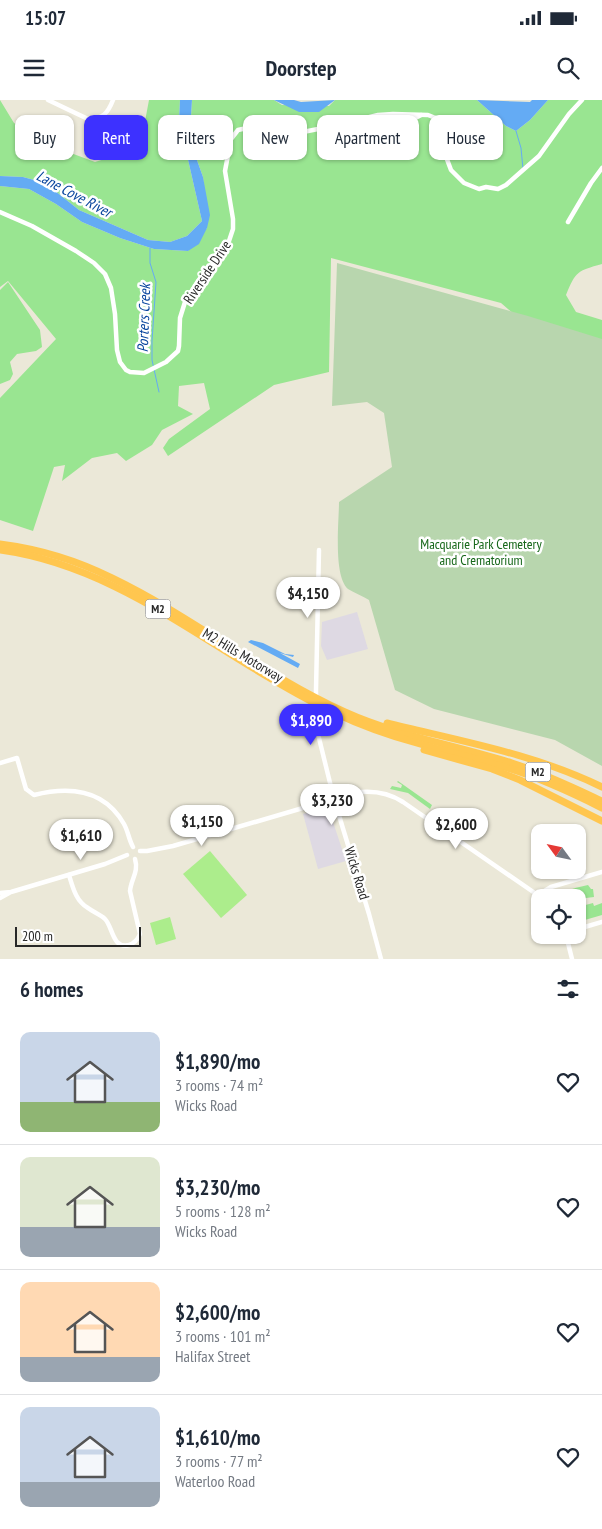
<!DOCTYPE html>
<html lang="en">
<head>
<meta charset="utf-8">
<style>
	body { margin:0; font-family:"PT Sans Narrow",sans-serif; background:#f6f6f7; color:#1f2937; height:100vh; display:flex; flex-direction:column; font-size:19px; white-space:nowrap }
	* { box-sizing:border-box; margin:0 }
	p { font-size:16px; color:#747a83 }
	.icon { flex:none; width:28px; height:28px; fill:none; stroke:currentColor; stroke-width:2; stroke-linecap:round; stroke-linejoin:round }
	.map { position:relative; height:859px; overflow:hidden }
	.details { display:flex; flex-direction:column; background:#fff; flex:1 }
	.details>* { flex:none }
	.hud { position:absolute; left:15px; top:15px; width:572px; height:45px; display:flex; gap:10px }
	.needle { width:32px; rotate:303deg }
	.tools { position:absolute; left:531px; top:724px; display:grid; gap:10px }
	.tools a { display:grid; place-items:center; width:55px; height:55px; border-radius:10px; background:#fff; box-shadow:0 1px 4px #0004; font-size:25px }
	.scale { position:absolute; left:15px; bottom:12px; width:126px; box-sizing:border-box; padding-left:5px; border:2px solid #282828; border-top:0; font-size:14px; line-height:18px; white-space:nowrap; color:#282828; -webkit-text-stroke:4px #fff; paint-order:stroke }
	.price { position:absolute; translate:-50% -42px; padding:0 11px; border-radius:18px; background:#fff; color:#222; font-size:16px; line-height:32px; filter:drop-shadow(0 1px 2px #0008) }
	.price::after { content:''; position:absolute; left:50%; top:30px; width:15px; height:11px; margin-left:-8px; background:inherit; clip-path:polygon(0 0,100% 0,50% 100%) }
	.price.current { background:#3d31ff; color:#fff }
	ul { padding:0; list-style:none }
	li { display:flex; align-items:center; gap:15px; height:125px; padding:0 20px }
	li+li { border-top:1px solid #e0e1e3 }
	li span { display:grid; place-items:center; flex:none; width:140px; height:100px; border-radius:10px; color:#555 }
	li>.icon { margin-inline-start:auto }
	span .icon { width:60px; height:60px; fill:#fffc; stroke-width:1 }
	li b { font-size:21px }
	h2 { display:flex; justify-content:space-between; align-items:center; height:60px; padding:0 20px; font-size:21px }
	.pill { padding:0 18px; border-radius:10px; background:#fff; box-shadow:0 1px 4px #0004; font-size:18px; line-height:45px }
	.pill.current { background:#3d31ff; color:#fff }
	.status { display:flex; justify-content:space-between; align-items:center; height:35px; padding:0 25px; background:#fff; direction:ltr }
	.status svg { height:14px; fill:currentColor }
	header { display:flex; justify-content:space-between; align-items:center; height:65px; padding:0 20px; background:#fff; font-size:22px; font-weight:700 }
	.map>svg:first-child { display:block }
</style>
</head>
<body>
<div class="status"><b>15:07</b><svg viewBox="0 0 49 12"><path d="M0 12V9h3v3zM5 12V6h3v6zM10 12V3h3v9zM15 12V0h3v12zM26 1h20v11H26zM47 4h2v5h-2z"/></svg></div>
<header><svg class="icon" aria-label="menu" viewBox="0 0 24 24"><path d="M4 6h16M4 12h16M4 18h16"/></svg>Doorstep<svg class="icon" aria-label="search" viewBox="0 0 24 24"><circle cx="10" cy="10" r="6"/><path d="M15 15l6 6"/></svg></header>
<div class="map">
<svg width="602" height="859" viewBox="0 0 602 859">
	<rect width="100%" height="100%" fill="#ebe8d8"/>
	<g fill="#ded9e3">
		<path d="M357 512 368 549 327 560 321 546 322 522Z"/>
		<path d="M328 707 346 761 318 769 303 714Z"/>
	</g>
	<g fill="#99e591">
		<path d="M0 0 14 23 60 49 95 62 140 48 149 0H180L179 20 202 121 187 136 170 142 148 140 79 110 45 83 23 77 0 76Z"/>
		<path d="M192 0H274L282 5 329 6 335 0H477L506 26 516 31 530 20 548 0H602V164C577 171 576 171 566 195L576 212 602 220V243L523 222 501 203 331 158 329 272 274 285 168 356 163 348 169 339 210 309 204 283 179 286 178 306 193 314 162 330 152 345 126 361 117 353 92 358 62 381 65 365 54 367 33 431 0 420V298L56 239 8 181 0 187V86L29 89 56 104 82 122 120 138 154 149 188 151 207 128 203 77 193 49 191 16Z"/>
		<path d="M8 182 40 230 42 247 36 251 17 254 10 262 13 274 10 280 0 284V190Z"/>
		<path d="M398 681 432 705 430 709 408 693 390 689 392 686 401 688 402 685 397 682Z"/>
		<path d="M441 709 462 726 460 729 437 714Z"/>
		<path d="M588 785 591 789H593L594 797 578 799 575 797V788Z"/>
		<path d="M593 803 594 806 602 803V815L578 822V807Z"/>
	</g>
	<path fill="#b8d6ae" d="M337 163 528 216 602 239V666L555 640 434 609 395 590 369 500C363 496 354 493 348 489 333 476 339 421 339 402L392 367 384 313 367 302 332 306Z"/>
	<g fill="#aced8c">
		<path d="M210 751 247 795 221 818 183 774Z"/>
		<path d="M575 788V797H559L558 794Z"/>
		<path d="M170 817 176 839 156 845 150 823Z"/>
	</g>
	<g fill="#64abf4">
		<path d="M180 0H192L191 16 193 49 203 77 210 115 207 128 199 144 188 151 154 149 120 138 82 122 56 104 29 89 0 86V76L23 77 45 83 79 110 148 140 170 142 187 136 202 121 179 20Z"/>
		<path d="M274 0H294L301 2 335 0 319 12H299Z"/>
		<path d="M477 0 530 2 532 0H548L530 20 516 31 506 26Z"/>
		<path d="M251 540 263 543 285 554 294 555 293 557 280 553 300 564 298 568 248 542Z"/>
	</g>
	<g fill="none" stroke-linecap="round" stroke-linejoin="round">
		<g stroke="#64abf4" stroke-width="1">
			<path d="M516 31 521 48 523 69"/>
			<path d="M150 148V163L156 182 152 241V260L159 292"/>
		</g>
		<g stroke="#fff" stroke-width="4.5">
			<path d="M48 0 88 19C103 19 108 13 113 0"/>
			<path d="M337 27C375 29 386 35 421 15"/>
			<path d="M0 112 32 126 76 151 94 163 105 174 111 188 115 214 117 250 120 262 126 270 130 272 144 273 166 262 178 251 179 246 180 218 185 202 197 183 219 158 229 141 233 129V119L225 71 231 39 238 30 247 28 303 32 333 26 378 15 393 14 428 15 438 19 441 24 445 54 451 70 464 83 479 89 486 87 498 89 506 85 539 56 569 14 582 0"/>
			<path d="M568 122 591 83 602 68"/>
			<path d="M319 450 316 590V626L334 699 369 814 381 859"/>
			<path d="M0 663 17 658 26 689 34 695C70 686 104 689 124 724 128 731 129 740 133 747"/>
			<path d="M140 751H147L173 746 354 693C372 690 387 692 403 702L542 798"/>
			<path d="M69 775C73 788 76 801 88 808 93 812 100 814 105 819 113 827 112 849 129 845 135 843 138 839 140 834L130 791C131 779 139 772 135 759"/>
			<path d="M0 793 11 792 105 764 127 755"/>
			<path d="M538 795 551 787 602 772"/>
			<path d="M0 798 9 793"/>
			<path d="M578 829 602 822"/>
			<path d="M566 835 572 859"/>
		</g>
		<g stroke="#ffc64f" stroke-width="7">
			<path d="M0 444C39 449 76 460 112 478 193 517 263 575 345 612 398 636 456 645 512 663 543 673 572 687 602 701"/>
			<path d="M0 450C102 464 182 526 268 577 290 590 312 603 335 613 362 626 391 636 420 644 448 652 477 658 504 667 538 677 570 692 602 708"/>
			<path d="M387 623C460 641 535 654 602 687"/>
			<path d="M424 650 492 669 520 680 602 721"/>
		</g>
	</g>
	<g text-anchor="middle" stroke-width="5" stroke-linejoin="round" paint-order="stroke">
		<g fill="#fff" stroke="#686868" stroke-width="1">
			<rect x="145.5" y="499.5" width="25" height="19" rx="4"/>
			<rect x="525.5" y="662.5" width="25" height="19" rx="4"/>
		</g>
		<g font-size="12" font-weight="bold" fill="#282828">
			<text x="158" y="513">M2</text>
			<text x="538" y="676">M2</text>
		</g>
		<g font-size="14" fill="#282828" stroke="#fff">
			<text transform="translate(207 172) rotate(-56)" y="5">Riverside Drive</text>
			<text transform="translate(243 555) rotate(31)" y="5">M2 Hills Motorway</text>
			<text transform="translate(357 773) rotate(73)" y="5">Wicks Road</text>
		</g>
		<g font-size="14" fill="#166719" stroke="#fff">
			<text x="481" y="449">Macquarie Park Cemetery<tspan x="481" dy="16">and Crematorium</tspan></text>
		</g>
		<g font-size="15" font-style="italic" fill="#07449d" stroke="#fff">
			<text transform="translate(74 94) rotate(28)" y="5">Lane Cove River</text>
			<text transform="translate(144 218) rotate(-88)" y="5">Porters Creek</text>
		</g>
	</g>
</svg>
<div class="tools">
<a><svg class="needle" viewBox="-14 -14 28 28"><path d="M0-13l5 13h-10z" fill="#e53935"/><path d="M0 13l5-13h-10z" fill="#747a83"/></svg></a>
<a><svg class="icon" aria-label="locate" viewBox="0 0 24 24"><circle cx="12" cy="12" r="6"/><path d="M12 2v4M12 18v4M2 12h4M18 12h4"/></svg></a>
</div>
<div class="scale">200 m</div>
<b class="price" style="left:308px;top:519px">$4,150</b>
<b class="price current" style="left:311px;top:646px">$1,890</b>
<b class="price" style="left:332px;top:726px">$3,230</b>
<b class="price" style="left:202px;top:747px">$1,150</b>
<b class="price" style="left:456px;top:750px">$2,600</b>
<b class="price" style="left:81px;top:761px">$1,610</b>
<div class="hud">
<a class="pill">Buy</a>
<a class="pill current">Rent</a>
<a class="pill">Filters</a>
<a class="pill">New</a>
<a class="pill">Apartment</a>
<a class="pill">House</a>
</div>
</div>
<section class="details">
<h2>6 homes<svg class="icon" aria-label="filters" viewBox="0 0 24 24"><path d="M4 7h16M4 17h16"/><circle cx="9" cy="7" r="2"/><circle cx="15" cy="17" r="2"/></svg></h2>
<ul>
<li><span style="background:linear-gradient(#c9d6e8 70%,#8fb573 0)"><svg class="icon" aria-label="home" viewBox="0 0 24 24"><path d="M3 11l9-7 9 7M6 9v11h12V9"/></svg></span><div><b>$1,890/mo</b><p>3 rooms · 74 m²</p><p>Wicks Road</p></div><svg class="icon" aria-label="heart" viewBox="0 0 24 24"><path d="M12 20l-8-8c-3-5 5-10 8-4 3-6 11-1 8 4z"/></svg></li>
<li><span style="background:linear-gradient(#dfe7d0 70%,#9aa5b1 0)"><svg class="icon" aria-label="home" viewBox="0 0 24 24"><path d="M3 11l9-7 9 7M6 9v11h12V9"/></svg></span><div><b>$3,230/mo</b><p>5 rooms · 128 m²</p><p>Wicks Road</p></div><svg class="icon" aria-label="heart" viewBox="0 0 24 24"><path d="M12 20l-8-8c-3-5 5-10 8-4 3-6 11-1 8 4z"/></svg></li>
<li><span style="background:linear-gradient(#ffd9b3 75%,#9aa5b1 0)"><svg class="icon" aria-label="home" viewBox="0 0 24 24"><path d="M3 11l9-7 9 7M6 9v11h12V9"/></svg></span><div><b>$2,600/mo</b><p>3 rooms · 101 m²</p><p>Halifax Street</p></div><svg class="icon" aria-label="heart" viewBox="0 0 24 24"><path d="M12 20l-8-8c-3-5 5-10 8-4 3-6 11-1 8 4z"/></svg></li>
<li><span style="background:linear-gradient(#c9d6e8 75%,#9aa5b1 0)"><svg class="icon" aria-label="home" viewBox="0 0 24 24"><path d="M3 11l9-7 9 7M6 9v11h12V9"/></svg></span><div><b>$1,610/mo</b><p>3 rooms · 77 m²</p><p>Waterloo Road</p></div><svg class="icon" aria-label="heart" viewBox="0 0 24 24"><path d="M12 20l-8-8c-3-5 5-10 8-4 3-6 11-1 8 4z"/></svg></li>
</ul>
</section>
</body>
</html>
